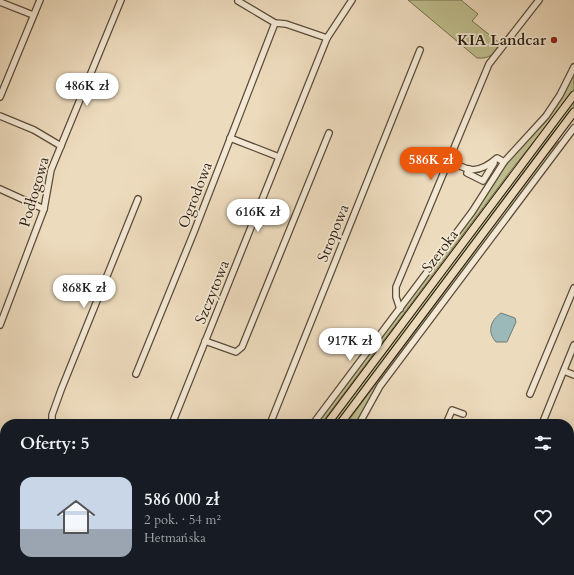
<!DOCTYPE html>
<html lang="pl">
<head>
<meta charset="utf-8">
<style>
	body { margin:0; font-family:Cardo,serif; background:#20242c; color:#f1f3f6; height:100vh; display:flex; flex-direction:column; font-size:15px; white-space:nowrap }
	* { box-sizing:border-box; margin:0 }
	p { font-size:13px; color:#9ea1a6 }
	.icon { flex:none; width:22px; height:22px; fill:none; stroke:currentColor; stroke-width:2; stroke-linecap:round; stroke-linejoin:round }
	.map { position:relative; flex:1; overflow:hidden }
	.drawer { position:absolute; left:0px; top:419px; width:574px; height:156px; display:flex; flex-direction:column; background:#171b24; border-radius:16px 16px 0 0; box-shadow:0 4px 16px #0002 }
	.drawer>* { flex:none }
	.price { position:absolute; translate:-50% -34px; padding:0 9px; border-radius:14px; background:#fff; color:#222; font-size:13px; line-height:26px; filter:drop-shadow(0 1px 2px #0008) }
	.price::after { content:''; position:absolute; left:50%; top:24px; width:12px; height:9px; margin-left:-6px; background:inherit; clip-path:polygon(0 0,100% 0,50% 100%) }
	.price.active { background:#ea580c; color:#fff }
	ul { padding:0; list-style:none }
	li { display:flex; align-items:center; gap:12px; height:100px; padding:0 20px }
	li span { display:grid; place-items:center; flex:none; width:112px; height:80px; border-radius:12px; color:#555 }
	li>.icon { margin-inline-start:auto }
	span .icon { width:48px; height:48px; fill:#fffc; stroke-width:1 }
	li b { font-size:17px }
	h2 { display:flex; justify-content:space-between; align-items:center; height:48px; padding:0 20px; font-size:17px }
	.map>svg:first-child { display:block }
</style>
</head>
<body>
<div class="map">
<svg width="574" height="575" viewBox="0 0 574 575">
	<rect width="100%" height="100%" fill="#eddbbd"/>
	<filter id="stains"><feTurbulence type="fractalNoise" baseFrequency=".005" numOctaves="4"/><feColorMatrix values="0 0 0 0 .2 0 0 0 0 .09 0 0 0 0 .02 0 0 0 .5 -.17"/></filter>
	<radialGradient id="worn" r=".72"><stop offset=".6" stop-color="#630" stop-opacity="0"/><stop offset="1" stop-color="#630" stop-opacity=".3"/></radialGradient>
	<g fill="#bebe8d" stroke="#746e4e">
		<path d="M408 0H461L478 14 472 21 501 44C494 54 490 59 477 58Z"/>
		<path d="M571 77 574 78V91L512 169 321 424H315L362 363 506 162 549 116Z"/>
		<path d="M574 101V108L552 134 335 424H332Z"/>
		<path d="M559 141 561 143 358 421 346 424 546 156Z"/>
	</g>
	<path fill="#9bb9b9" stroke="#6e7b75" d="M501 313 515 318 516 322 507 342H496C487 332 490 321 501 313Z"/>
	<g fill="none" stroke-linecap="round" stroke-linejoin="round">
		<g stroke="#6e7b75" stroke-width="1.5">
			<path d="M248 570 264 575"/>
			<path d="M238 575 245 570"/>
		</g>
		<defs>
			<g id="minor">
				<path d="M238 1 275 23 286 24 327 38"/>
				<path d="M0 2 33 15"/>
				<path d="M0 97 40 0"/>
				<path d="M0 116 34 130 61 146"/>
				<path d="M230 138 279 157"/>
				<path d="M450 158C467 175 481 172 497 158L504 162"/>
				<path d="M469 169 467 173 483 181 494 163"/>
				<path d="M0 189 44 209"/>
				<path d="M400 309 396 297V287L489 64 539 0"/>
				<path d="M0 325 44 209 51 170 121 0"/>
				<path d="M205 341 236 352 242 347 329 133"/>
				<path d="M564 371 574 375"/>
				<path d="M136 374 194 232 275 23"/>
				<path d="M530 394 574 288"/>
				<path d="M52 424V415L61 390 138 199"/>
				<path d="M172 424 327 38 352 0"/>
				<path d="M270 424 420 50"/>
				<path d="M313 424 472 212 504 162 546 116 560 95 574 67"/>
				<path d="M359 424 380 386 574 128"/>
				<path d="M446 424 452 410 463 414"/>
				<path d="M542 424 574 345"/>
				<path d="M0 466 5 468"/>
				<path d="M569 532 574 535"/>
				<path d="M267 570 280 575"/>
				<path d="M0 575 5 562"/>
				<path d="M55 575 57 570"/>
				<path d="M350 575 352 570"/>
				<path d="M382 575 384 570"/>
				<path d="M421 575 423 570"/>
				<path d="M480 575 482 570"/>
			</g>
			<g id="major">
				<path d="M327 424 574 95"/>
				<path d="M340 424 574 112"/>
				<path d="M215 575 218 570"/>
				<path d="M229 575 233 570"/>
			</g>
		</defs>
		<use href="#minor" stroke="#5b4c3a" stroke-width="8"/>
		<use href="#major" stroke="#2a1d0f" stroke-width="9"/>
		<use href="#minor" stroke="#f3e8d4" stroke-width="5.5"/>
		<use href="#major" stroke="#eddbbd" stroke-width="7"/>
	</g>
	<circle fill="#8f2418" stroke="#f3e8d4" stroke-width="1.5" cx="554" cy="40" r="4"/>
	<g text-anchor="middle" stroke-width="3.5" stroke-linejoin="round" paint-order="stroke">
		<g font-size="15" font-weight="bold" fill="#2a1d0f" stroke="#f3e8d4" text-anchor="end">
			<text x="546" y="45">KIA Landcar</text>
		</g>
		<g font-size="15" fill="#2a1d0f" stroke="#f3e8d4">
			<text transform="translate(34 192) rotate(-74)" y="5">Podłogowa</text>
			<text transform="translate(195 195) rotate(-69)" y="5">Ogrodowa</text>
			<text transform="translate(333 233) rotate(-68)" y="5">Stropowa</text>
			<text transform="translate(440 251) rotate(-53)" y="5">Szeroka</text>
			<text transform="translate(212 292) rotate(-68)" y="5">Szczytowa</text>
		</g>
	</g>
	<rect width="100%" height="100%" filter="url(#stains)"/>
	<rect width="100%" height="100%" fill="url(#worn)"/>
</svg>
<b class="price" style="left:87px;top:107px">486K zł</b>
<b class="price active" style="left:431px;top:181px">586K zł</b>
<b class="price" style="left:258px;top:233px">616K zł</b>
<b class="price" style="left:84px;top:309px">868K zł</b>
<b class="price" style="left:350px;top:362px">917K zł</b>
<section class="drawer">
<h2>Oferty: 5<svg class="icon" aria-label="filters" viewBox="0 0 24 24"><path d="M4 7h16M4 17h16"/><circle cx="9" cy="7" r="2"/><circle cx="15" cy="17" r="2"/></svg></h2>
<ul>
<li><span style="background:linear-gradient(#c9d6e8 65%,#9aa5b1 0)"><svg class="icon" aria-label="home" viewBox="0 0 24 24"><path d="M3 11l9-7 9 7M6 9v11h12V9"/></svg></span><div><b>586 000 zł</b><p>2 pok. · 54 m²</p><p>Hetmańska</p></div><svg class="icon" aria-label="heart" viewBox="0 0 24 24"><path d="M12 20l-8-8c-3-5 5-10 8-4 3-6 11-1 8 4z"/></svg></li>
</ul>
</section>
</div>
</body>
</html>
